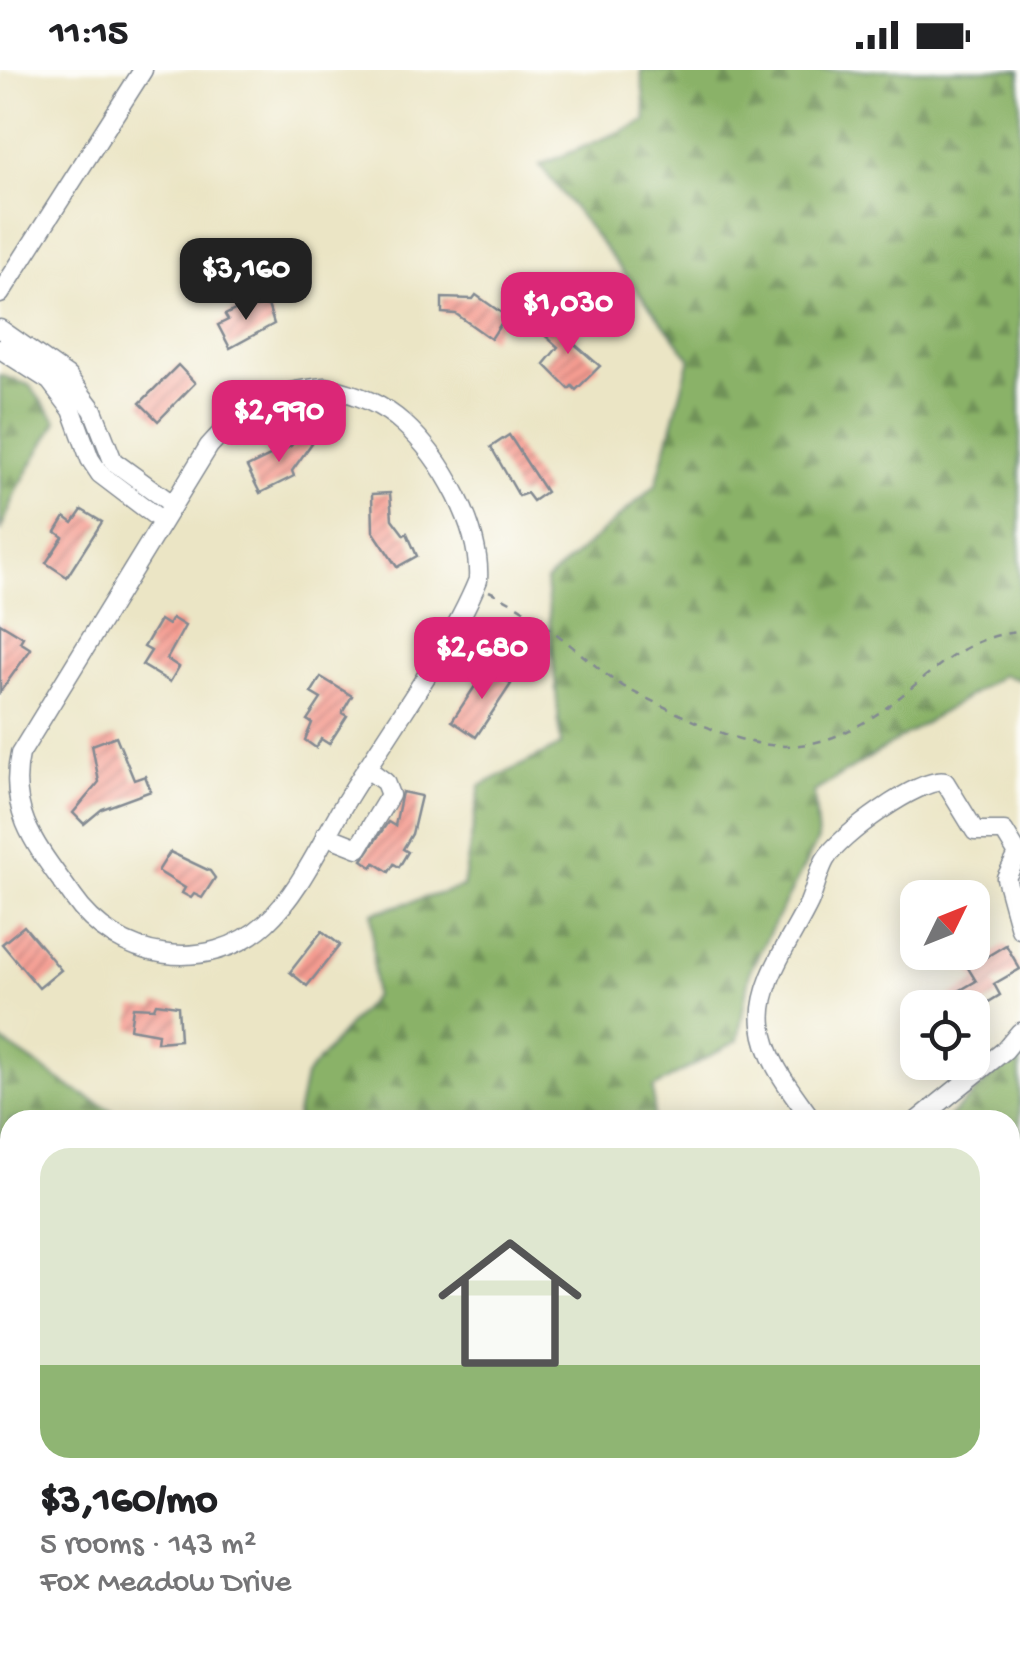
<!DOCTYPE html>
<html lang="en">
<head>
<meta charset="utf-8">
<style>
	body { margin:0; font-family:"Gochi Hand",sans-serif; background:#f2f2f2; color:#202124; height:100vh; display:flex; flex-direction:column; font-size:38px; white-space:nowrap }
	* { box-sizing:border-box; margin:0 }
	p { font-size:32px; color:#757577 }
	.icon { flex:none; width:55px; height:55px; fill:none; stroke:currentColor; stroke-width:2; stroke-linecap:round; stroke-linejoin:round }
	.map { position:relative; flex:1; overflow:hidden }
	.side { position:absolute; left:0px; top:1040px; width:1020px; height:550px; display:flex; flex-direction:column; background:#fff; border-radius:30px 30px 0 0; box-shadow:0 5px 25px #0003 }
	.side>* { flex:none }
	.needle { width:65px; rotate:47deg }
	.controls { position:absolute; left:900px; top:810px; display:grid; gap:20px }
	.controls a { display:grid; place-items:center; width:90px; height:90px; border-radius:20px; background:#fff; box-shadow:0 5px 25px #0003; font-size:50px }
	.price { position:absolute; translate:-50% -85px; padding:0 22px; border-radius:20px; background:#db2777; color:#fff; font-size:32px; line-height:65px; filter:drop-shadow(0 2px 5px #0008) }
	.price::after { content:''; position:absolute; left:50%; top:60px; width:30px; height:22px; margin-left:-15px; background:inherit; clip-path:polygon(0 0,100% 0,50% 100%) }
	.price.current { background:#222; color:#fff }
	ul { padding:0; list-style:none }
	li { display:grid; align-content:center; gap:20px; height:530px; padding:0 40px }
	li+li { border-top:2px solid #e0e0e0 }
	li span { display:grid; place-items:center; height:310px; border-radius:30px; color:#555 }
	li>.icon { margin-inline-start:auto }
	span .icon { width:180px; height:180px; fill:#fffc; stroke-width:1 }
	li b { font-size:42px }
	.status { display:flex; justify-content:space-between; align-items:center; height:70px; padding:0 50px; background:#fff; direction:ltr }
	.status svg { height:28px; fill:currentColor }
	.map>svg:first-child { display:block }
</style>
</head>
<body>
<div class="status"><b>11:15</b><svg viewBox="0 0 49 12"><path d="M0 12V9h3v3zM5 12V6h3v6zM10 12V3h3v9zM15 12V0h3v12zM26 1h20v11H26zM47 4h2v5h-2z"/></svg></div>
<div class="map">
<svg width="1020" height="1590" viewBox="0 0 1020 1590">
	<defs>
		<pattern id="forest-firs" width="22" height="20" patternUnits="userSpaceOnUse" patternTransform="scale(2.5)"><rect width="22" height="20" fill="#8ab268"/><path d="M5 1l3.5 6h-7zM16 11l3.5 6h-7z" fill="#709159"/></pattern>
		<pattern id="building-hatch" width="6" height="6" patternUnits="userSpaceOnUse" patternTransform="scale(2.5)"><rect width="6" height="6" fill="#f59c91"/><path d="M-1 1l2-2M0 6l6-6M5 7l2-2" fill="none" stroke="#c6807a"/></pattern>
	</defs>
	<rect width="100%" height="100%" fill="#fdfcf7"/>
	<filter id="ink" filterUnits="userSpaceOnUse"><feTurbulence type="fractalNoise" baseFrequency=".01" numOctaves="2"/><feDisplacementMap in="SourceGraphic" scale="20" xChannelSelector="R" yChannelSelector="G"/><feConvolveMatrix kernelMatrix="1 2 1 2 8 2 1 2 1" color-interpolation-filters="sRGB"/></filter>
	<filter id="wash" filterUnits="userSpaceOnUse"><feTurbulence type="fractalNoise" baseFrequency=".0048" numOctaves="4" result="noise"/><feDisplacementMap in="SourceGraphic" scale="40" xChannelSelector="R" yChannelSelector="G"/><feGaussianBlur stdDeviation="2.25" result="paint"/><feColorMatrix in="noise" values="0 0 0 0 0 0 0 0 0 0 0 0 0 0 0 0 0 1.4 0 .05"/><feComposite in="paint" operator="in"/></filter>
	<g filter="url(#wash)">
		<rect width="100%" height="100%" fill="#ebe5c5"/>
		<g fill="url(#forest-firs)" stroke="#527063" stroke-width="2.5">
			<path d="M641 0H1020V610L1002 605 814 722 818 770 750 900 738 970 653 1018 654 1050H296L305 1006 374 926 372 843 463 817 480 716 561 675 546 511 656 415 690 288 540 95 646 51Z"/>
			<path d="M0 305 29 315 57 351 18 418 0 462Z"/>
			<path d="M0 970 73 1019 129 1050H10V1472L0 1457Z"/>
			<path d="M1020 980V1389L1010 1372V1050H946Z"/>
		</g>
		<g fill="none" stroke-linecap="round" stroke-linejoin="round">
			<path stroke="#53b7d1" stroke-width="4" d="M111 1590 114 1580"/>
		</g>
		<g id="blocks">
			<g fill="url(#building-hatch)">
				<path d="M476 225 506 246 491 269 456 244 442 243V228L473 229Z"/>
				<path d="M251 232 254 237 268 235 274 254 230 278 218 255 228 250 225 245Z"/>
				<path d="M550 248 576 268 572 272 600 296 576 320 572 316 569 319 544 294 558 277 540 261Z"/>
				<path d="M178 295 195 313 158 351 140 333Z"/>
				<path d="M300 363 312 373 292 401 294 406 260 423 247 397 291 376Z"/>
				<path d="M509 365 546 422 533 431 527 423 519 426 491 377Z"/>
				<path d="M390 423 392 449 404 465 407 463 417 486 397 497 373 461 372 424Z"/>
				<path d="M82 440 102 452 67 507 46 493 63 467 56 462 65 447 73 453Z"/>
				<path d="M172 548 185 556 167 589 179 597 170 612 142 595 151 581 144 577 160 550 168 555Z"/>
				<path d="M0 553 23 567 20 572 31 579 0 622Z"/>
				<path d="M487 598 511 614 476 667 452 651Z"/>
				<path d="M321 607 352 626 342 643 347 646 329 674 321 669 316 678 305 670 312 653 307 650 321 629 311 623Z"/>
				<path d="M116 666 134 710 145 706 151 721 102 739 84 754 73 743 99 712 92 675Z"/>
				<path d="M402 722 421 726 412 764 403 779 408 782 399 797 394 794 389 802 375 793 372 797 362 790 388 752 395 756Z"/>
				<path d="M170 782 210 801 215 808 202 828 194 824 191 828 182 823 185 818 158 801Z"/>
				<path d="M24 856 61 900 39 918 2 874Z"/>
				<path d="M322 861 340 875 307 916 290 902Z"/>
				<path d="M1006 875 1020 899 994 914 1000 925 972 942V938H930L976 911 968 898Z"/>
				<path d="M156 933 178 936 180 970 157 972 158 964 130 959 133 937 154 938Z"/>
			</g>
		</g>
	</g>
	<g filter="url(#ink)">
		<use href="#blocks" fill-opacity="0" stroke="#838a92" stroke-width="2.5"/>
		<g fill="none" stroke-linecap="round" stroke-linejoin="round">
			<defs>
				<g id="minor">
					<path d="M0 224 143 0"/>
					<path d="M0 259 67 306 93 340 113 391 172 434"/>
					<path d="M0 279 50 311 72 340 90 389 100 404 162 451"/>
					<path d="M326 317C354 323 381 333 403 353 442 388 481 457 478 510 450 579 389 661 349 726 324 766 301 821 266 853 207 906 116 890 73 827 39 779 7 745 20 684L209 376C248 333 268 322 326 317Z"/>
					<path d="M325 765 358 778 390 725 385 712 366 698"/>
					<path d="M812 1050C792 1021 766 992 762 955 757 914 792 869 809 833 815 819 818 803 825 790 838 767 921 706 945 712L975 761H1004L1018 784 1006 808 1020 859"/>
					<path d="M918 1050 1005 980 1020 962"/>
					<path d="M1010 1388 1020 1384"/>
					<path d="M0 1486 10 1501"/>
					<path d="M61 1580 67 1590"/>
					<path d="M819 1590 824 1580"/>
				</g>
			</defs>
			<use href="#minor" stroke="#838a92" stroke-width="21"/>
			<path stroke="#838a92" stroke-width="2.5" stroke-dasharray="8 8" stroke-linecap="butt" d="M489 521C537 543 571 577 612 609 630 622 653 631 673 641 745 677 798 694 871 648 920 617 958 565 1020 562"/>
			<use href="#minor" stroke="#fff" stroke-width="18"/>
		</g>
	</g>
</svg>
<div class="controls">
<a><svg class="needle" viewBox="-14 -14 28 28"><path d="M0-13l5 13h-10z" fill="#e53935"/><path d="M0 13l5-13h-10z" fill="#757577"/></svg></a>
<a><svg class="icon" aria-label="locate" viewBox="0 0 24 24"><circle cx="12" cy="12" r="6"/><path d="M12 2v4M12 18v4M2 12h4M18 12h4"/></svg></a>
</div>
<b class="price current" style="left:246px;top:253px">$3,160</b>
<b class="price" style="left:568px;top:287px">$1,030</b>
<b class="price" style="left:279px;top:395px">$2,990</b>
<b class="price" style="left:482px;top:632px">$2,680</b>
<section class="side">
<ul>
<li><span style="background:linear-gradient(#dfe7d0 70%,#8fb573 0)"><svg class="icon" aria-label="home" viewBox="0 0 24 24"><path d="M3 11l9-7 9 7M6 9v11h12V9"/></svg></span><div><b>$3,160/mo</b><p>5 rooms · 143 m²</p><p>Fox Meadow Drive</p></div></li>
</ul>
</section>
</div>
</body>
</html>
